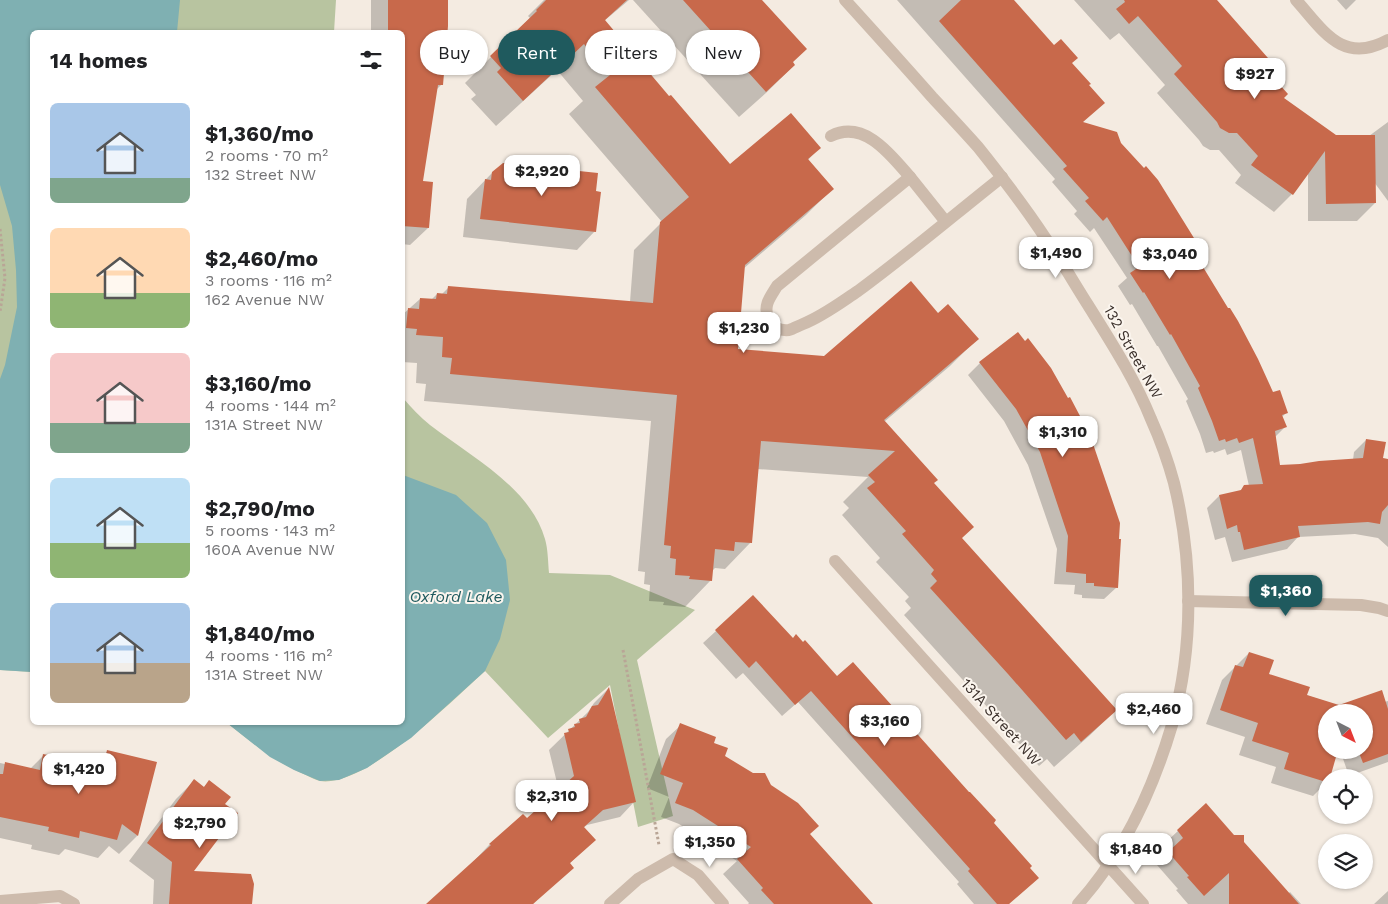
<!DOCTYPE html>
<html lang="en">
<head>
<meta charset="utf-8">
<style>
	body { margin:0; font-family:"Work Sans",sans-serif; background:#f2f2f2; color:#202124; height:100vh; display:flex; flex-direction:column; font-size:19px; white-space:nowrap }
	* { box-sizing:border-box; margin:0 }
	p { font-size:16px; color:#757577 }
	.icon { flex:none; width:28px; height:28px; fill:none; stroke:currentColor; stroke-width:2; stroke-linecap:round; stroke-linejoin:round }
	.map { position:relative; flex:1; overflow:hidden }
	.drawer { position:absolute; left:30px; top:30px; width:375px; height:695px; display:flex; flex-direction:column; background:#fff; border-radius:8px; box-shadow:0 1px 4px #0004 }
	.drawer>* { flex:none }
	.banner { position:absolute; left:420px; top:30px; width:475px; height:45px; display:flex; gap:10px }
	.needle { width:32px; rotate:138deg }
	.controls { position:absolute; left:1318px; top:704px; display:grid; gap:10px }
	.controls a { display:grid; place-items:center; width:55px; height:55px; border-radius:50%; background:#fff; box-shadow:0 1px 4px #0004; font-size:25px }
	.price { position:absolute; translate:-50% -42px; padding:0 11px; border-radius:10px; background:#fff; color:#222; font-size:16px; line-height:32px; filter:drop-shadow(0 1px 2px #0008) }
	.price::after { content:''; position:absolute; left:50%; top:30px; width:15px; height:11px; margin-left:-8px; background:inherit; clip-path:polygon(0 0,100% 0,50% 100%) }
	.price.on { background:#1f5a5e; color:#fff }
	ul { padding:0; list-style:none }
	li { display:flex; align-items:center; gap:15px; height:125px; padding:0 20px }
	li span { display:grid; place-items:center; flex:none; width:140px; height:100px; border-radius:8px; color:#555 }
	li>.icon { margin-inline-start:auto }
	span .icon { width:60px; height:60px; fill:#fffc; stroke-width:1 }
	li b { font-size:21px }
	h2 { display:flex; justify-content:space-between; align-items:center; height:60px; padding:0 20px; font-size:21px }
	.pill { padding:0 18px; border-radius:22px; background:#fff; box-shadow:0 1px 4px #0004; font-size:18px; line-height:45px }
	.pill.on { background:#1f5a5e; color:#fff }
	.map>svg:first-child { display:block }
</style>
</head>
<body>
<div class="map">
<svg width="1388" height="904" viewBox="0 0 1388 904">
	<rect width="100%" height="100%" fill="#f4ebe1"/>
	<g fill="#b8c4a0">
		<path d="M0 0H336L334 32H32V672L0 670Z"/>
		<path d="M403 398C411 407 420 417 430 425 470 456 530 487 545 539 548 549 548 562 549 573L610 575 695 610 637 660 673 816 638 827 610 685 548 738 485 671C452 701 365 788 320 781 316 780 310 777 306 775 275 762 253 743 227 723L402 722Z"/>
	</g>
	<g fill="#7fb0b2">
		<path d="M0 0H180L177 32H32V672L0 670V379L5 365 17 307 16 270 12 226 0 185Z"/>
		<path d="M403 475 456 495 487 523 506 560 510 600 500 639 485 671 411 738 367 768 339 780 320 781 294 770 270 757 227 723 402 722Z"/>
	</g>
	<g fill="#0003">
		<path d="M371 0H447L442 84 435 91 421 182 428 228 410 245 402 244V32H371Z"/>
		<path d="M544 0H629L604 21 669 98 730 166 819 148 808 160 832 189 806 215 743 269 736 350 824 357 938 315 977 339 950 366 884 422 932 484 961 538 1116 710 1089 736 1054 767 1047 759 1039 766 981 700 904 615 911 608 905 601 909 597 876 562 880 558 842 515 849 508 843 502 868 477 757 469 751 542 725 569 715 568 712 571 711 580 685 607 663 605 664 602 649 601 650 585 644 584 645 572 638 571 651 421 424 401 426 384 416 383 417 363 402 362V315L420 299 431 300 437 294 441 295 448 288 630 302 634 250 662 222 569 114 583 101 557 70 496 126 471 99 476 95 465 83 530 18 528 16Z"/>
		<path d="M633 0H761L794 65 767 92 739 117Z"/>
		<path d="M897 0H1000L1071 63 1088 85 1082 123 1120 144 1202 263V267L1272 394 1286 413 1282 417 1285 427 1275 437 1279 467 1353 460 1354 452 1366 440 1382 459 1388 460V547L1378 538 1355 534 1298 537 1287 549 1232 562 1225 537 1215 540 1207 508 1219 496 1239 492 1245 486H1249L1241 450 1227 455 1225 449 1214 453 1213 451 1206 453 1200 434 1186 401 1188 399 1158 346H1157L1132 304 1130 305 1118 286 1127 278 1094 228 1090 232 1074 214 1077 211 1052 182 1055 179Z"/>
		<path d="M1074 0H1215L1283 98 1335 137 1369 136 1388 122V201L1374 182 1375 203 1357 221H1308V172L1292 194 1274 212 1235 183 1241 175 1219 150H1210L1203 146 1199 140 1157 93 1165 85 1119 33 1110 40Z"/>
		<path d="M1337 0H1356L1346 10Z"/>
		<path d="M492 173 595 192V231L577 250 463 237 467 199Z"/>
		<path d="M1017 334 1117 587 1104 599 1082 598V595L1074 594 1075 585 1054 584 1057 549 1028 465 1004 421 968 375 980 363Z"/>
		<path d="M753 597 793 639 837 678 992 823 1028 868 1009 904H974L957 884 959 882 798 702 782 716 743 673 736 679 703 643Z"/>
		<path d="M1249 653 1268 674 1306 695 1339 706 1384 702 1388 701V762L1349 776 1340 750H1364V712H1326V750H1337L1326 778V783L1313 796 1271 783 1276 767 1239 755 1245 737 1206 724 1222 680Z"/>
		<path d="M608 689 635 801 620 817 587 825 583 828 594 840 569 864 533 904H428L476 860H475L490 844 527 819 559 791 549 750 588 712 594 703Z"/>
		<path d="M681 725 712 744 723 756 770 786 808 835 872 904H748L749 903 723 874 737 861 679 824 661 817 669 797 647 788 666 739Z"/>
		<path d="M108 751 155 763 137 836 119 854 109 846 98 858 65 849 59 855 31 849 32 845 0 838V763L30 769 44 755 93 766Z"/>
		<path d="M194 781 203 788 209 782 224 804 192 872 251 904H153L154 880 129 861 176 799Z"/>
		<path d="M1206 805 1233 836 1243 843 1288 894 1290 892 1301 904H1188L1176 890 1178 889 1157 865 1171 850 1165 843Z"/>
		<path d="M1388 891V904H1373H1374Z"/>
	</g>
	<g fill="#c8694b">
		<path d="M388 0H448V26L443 85H438L423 181 433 182 429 228 402 226V32H388Z"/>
		<path d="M546 0H627L605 20 669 96 671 95 730 164 791 113 821 148 808 159 834 189 745 265 738 349 824 356 911 281 938 313 948 304 979 339 884 420 938 480 934 483 974 527 962 538 1117 710 1081 742 1074 733 1066 740 1008 674 930 588 937 581 931 574 934 570 902 534 906 531 867 488 875 482 868 475 895 451 761 441 752 543 735 542 734 551 715 549 712 581 689 579 690 576 675 575 676 559 670 558 671 546 664 545 677 395 450 374 452 358 442 357 443 337 416 335 417 329 406 328 408 308 419 309 420 298 436 299 437 293 447 294 448 286 653 303 660 222 689 197 595 87 610 75 584 44 523 101 497 72 501 68 490 56 537 11 536 10Z"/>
		<path d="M683 0H762L807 49 793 62 795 65 766 92Z"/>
		<path d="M961 0H1014L1054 45 1061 39 1078 58 1072 63 1091 84 1089 85 1105 103 1083 122 1117 132 1121 143 1144 168 1146 166 1158 180 1207 259 1203 262 1205 265 1203 267 1228 308H1230L1238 321 1258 359 1273 392 1280 390 1288 413 1282 415 1287 427 1275 431 1280 465 1300 464 1319 461 1363 458 1366 439 1386 442 1383 458 1388 459V505L1382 512 1380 524 1368 522 1298 526 1300 537 1244 550 1240 532H1238L1237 525 1227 529 1219 495 1241 490 1244 485 1263 484 1253 438 1239 443 1237 438 1226 442 1225 439 1219 441 1212 421 1198 388 1200 386 1171 334 1170 335 1144 292 1143 293 1130 273 1139 267 1107 217 1103 221 1085 201 1089 198 1063 169 1067 166 939 21Z"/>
		<path d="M1124 0H1217L1268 58 1261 64 1288 94 1284 98 1336 135H1375L1376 203 1326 204 1325 151 1293 195 1251 165 1258 156 1237 133H1229L1220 128 1217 122 1174 74 1182 66 1138 16 1129 24 1116 9 1125 2Z"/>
		<path d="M503 163 598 173 596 191 601 192 596 232 480 219 485 179 491 180 492 172Z"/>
		<path d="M1018 332 1025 341 1028 338 1051 368 1068 398 1070 397 1090 435 1120 523 1119 539H1121L1118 588 1094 586V583H1086V574L1066 572 1068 536 1040 452 1016 409 979 362Z"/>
		<path d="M753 595 793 638 796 634 803 642 805 640 837 676 853 662 969 792H970L996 820 994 823 1032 866 1030 868 1039 878 1009 904H997L968 871 970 869 811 691 795 705 756 661 749 668 715 630Z"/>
		<path d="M1249 652 1274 660 1269 674 1310 687 1307 695 1339 705 1382 690 1388 709V754L1363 763 1358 750H1364V712H1326V750H1338L1330 778H1326V782L1284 769 1289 753 1252 741 1258 723 1220 710 1235 665 1243 667Z"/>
		<path d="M609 687 636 802 603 810 584 827 596 840 570 863 574 868 533 904H426L491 845 489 844 523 814 527 818 574 776 564 733 569 732 568 729 575 727 574 724 580 723 579 719 586 717 592 706 598 705Z"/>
		<path d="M680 723 716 737 714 743 728 748 725 756 753 773H765L771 785 798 803 819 826 810 834 873 904H774L761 890 763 888 737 859 751 847 693 810 675 803 683 783 660 774Z"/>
		<path d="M107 750 157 762 138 836 122 824 117 840 80 831 79 838 48 831 49 827 0 817V774H3L5 762 40 770 43 754 103 767Z"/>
		<path d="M194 779 204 787 209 780 231 797 225 804 238 813 194 871 251 874 254 884 252 904H169L172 862 147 843Z"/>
		<path d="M1206 803 1234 835H1244V842L1299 904H1229V873L1204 896 1187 877 1189 876 1168 852 1183 838 1177 830Z"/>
	</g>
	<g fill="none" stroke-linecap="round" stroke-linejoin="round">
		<g stroke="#b9a596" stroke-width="3" stroke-dasharray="2.5 2.5" stroke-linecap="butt">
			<path d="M0 229 5 278 0 312"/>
			<path d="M623 650 659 845"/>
		</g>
		<g stroke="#cdbbac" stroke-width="12">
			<path d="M845 0C874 32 903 64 932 97 947 113 963 130 978 147 1002 177 1025 207 1046 239 1061 260 1074 283 1088 305 1111 342 1135 379 1151 419 1160 439 1168 461 1174 483 1193 561 1194 647 1172 725 1153 789 1123 854 1078 904"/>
			<path d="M1296 0C1323 30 1342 65 1388 40"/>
			<path d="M831 136C864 119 891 155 910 177"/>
			<path d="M946 222 910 177 777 286C771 296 763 305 768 317 772 327 778 331 789 330 793 329 798 326 803 324 823 316 840 303 858 291 907 255 954 215 1002 177"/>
			<path d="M835 561 1143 904"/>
			<path d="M1188 601 1361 605 1379 608 1388 611"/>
			<path d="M0 901 60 896 74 904"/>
			<path d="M610 904 638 879 673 859 698 875 723 904"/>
		</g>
	</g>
	<g text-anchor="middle" stroke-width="4" stroke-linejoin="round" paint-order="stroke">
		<g font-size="15" fill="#3b302b" stroke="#fbf5ee">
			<text transform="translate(1133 352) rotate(61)" y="5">132 Street NW</text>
			<text transform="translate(1001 722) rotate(48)" y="5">131A Street NW</text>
		</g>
		<g font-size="16" font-style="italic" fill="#1f5a5e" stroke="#fbf5ee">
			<text x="456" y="602">Oxford Lake</text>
		</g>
	</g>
</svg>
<div class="controls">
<a><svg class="needle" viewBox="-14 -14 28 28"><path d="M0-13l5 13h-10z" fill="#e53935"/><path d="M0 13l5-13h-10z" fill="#757577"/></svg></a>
<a><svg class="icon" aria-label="locate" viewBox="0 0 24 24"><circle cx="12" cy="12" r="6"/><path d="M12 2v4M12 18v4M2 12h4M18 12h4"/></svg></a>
<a><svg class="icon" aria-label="layers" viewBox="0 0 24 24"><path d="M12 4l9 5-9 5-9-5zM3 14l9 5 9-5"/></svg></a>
</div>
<b class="price" style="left:1255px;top:100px">$927</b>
<b class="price" style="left:542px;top:197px">$2,920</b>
<b class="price" style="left:1056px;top:279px">$1,490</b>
<b class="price" style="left:1170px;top:280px">$3,040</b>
<b class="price" style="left:744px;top:354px">$1,230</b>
<b class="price" style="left:1063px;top:458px">$1,310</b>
<b class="price on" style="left:1286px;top:617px">$1,360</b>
<b class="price" style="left:1154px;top:735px">$2,460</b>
<b class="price" style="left:885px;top:747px">$3,160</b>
<b class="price" style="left:79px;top:795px">$1,420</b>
<b class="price" style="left:552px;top:822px">$2,310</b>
<b class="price" style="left:200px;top:849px">$2,790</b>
<b class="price" style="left:710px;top:868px">$1,350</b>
<b class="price" style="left:1136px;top:875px">$1,840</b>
<div class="banner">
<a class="pill">Buy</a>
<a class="pill on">Rent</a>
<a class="pill">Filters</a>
<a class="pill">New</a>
</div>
<section class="drawer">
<h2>14 homes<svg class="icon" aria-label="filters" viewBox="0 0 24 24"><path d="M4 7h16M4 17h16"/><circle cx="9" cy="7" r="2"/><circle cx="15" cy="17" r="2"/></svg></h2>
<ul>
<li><span style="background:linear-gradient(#a9c7e8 75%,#7fa58c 0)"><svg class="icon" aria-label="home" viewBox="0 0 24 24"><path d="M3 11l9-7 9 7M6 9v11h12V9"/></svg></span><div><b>$1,360/mo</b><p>2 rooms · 70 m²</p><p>132 Street NW</p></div></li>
<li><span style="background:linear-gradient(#ffd9b3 65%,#8fb573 0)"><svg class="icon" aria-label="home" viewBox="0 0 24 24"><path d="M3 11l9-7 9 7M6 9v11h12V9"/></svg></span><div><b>$2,460/mo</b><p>3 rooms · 116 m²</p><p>162 Avenue NW</p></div></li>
<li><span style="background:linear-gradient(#f6c9c9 70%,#7fa58c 0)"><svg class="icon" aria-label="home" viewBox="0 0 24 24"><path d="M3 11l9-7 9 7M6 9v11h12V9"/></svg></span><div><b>$3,160/mo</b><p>4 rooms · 144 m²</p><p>131A Street NW</p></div></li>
<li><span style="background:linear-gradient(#bfe0f5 65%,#8fb573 0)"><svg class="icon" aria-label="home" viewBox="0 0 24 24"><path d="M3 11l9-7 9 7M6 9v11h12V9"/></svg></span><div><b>$2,790/mo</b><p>5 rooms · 143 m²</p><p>160A Avenue NW</p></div></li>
<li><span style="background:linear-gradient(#a9c7e8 60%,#b9a48a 0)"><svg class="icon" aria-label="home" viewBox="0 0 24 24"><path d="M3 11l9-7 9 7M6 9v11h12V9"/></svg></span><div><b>$1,840/mo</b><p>4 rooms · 116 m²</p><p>131A Street NW</p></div></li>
</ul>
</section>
</div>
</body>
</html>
